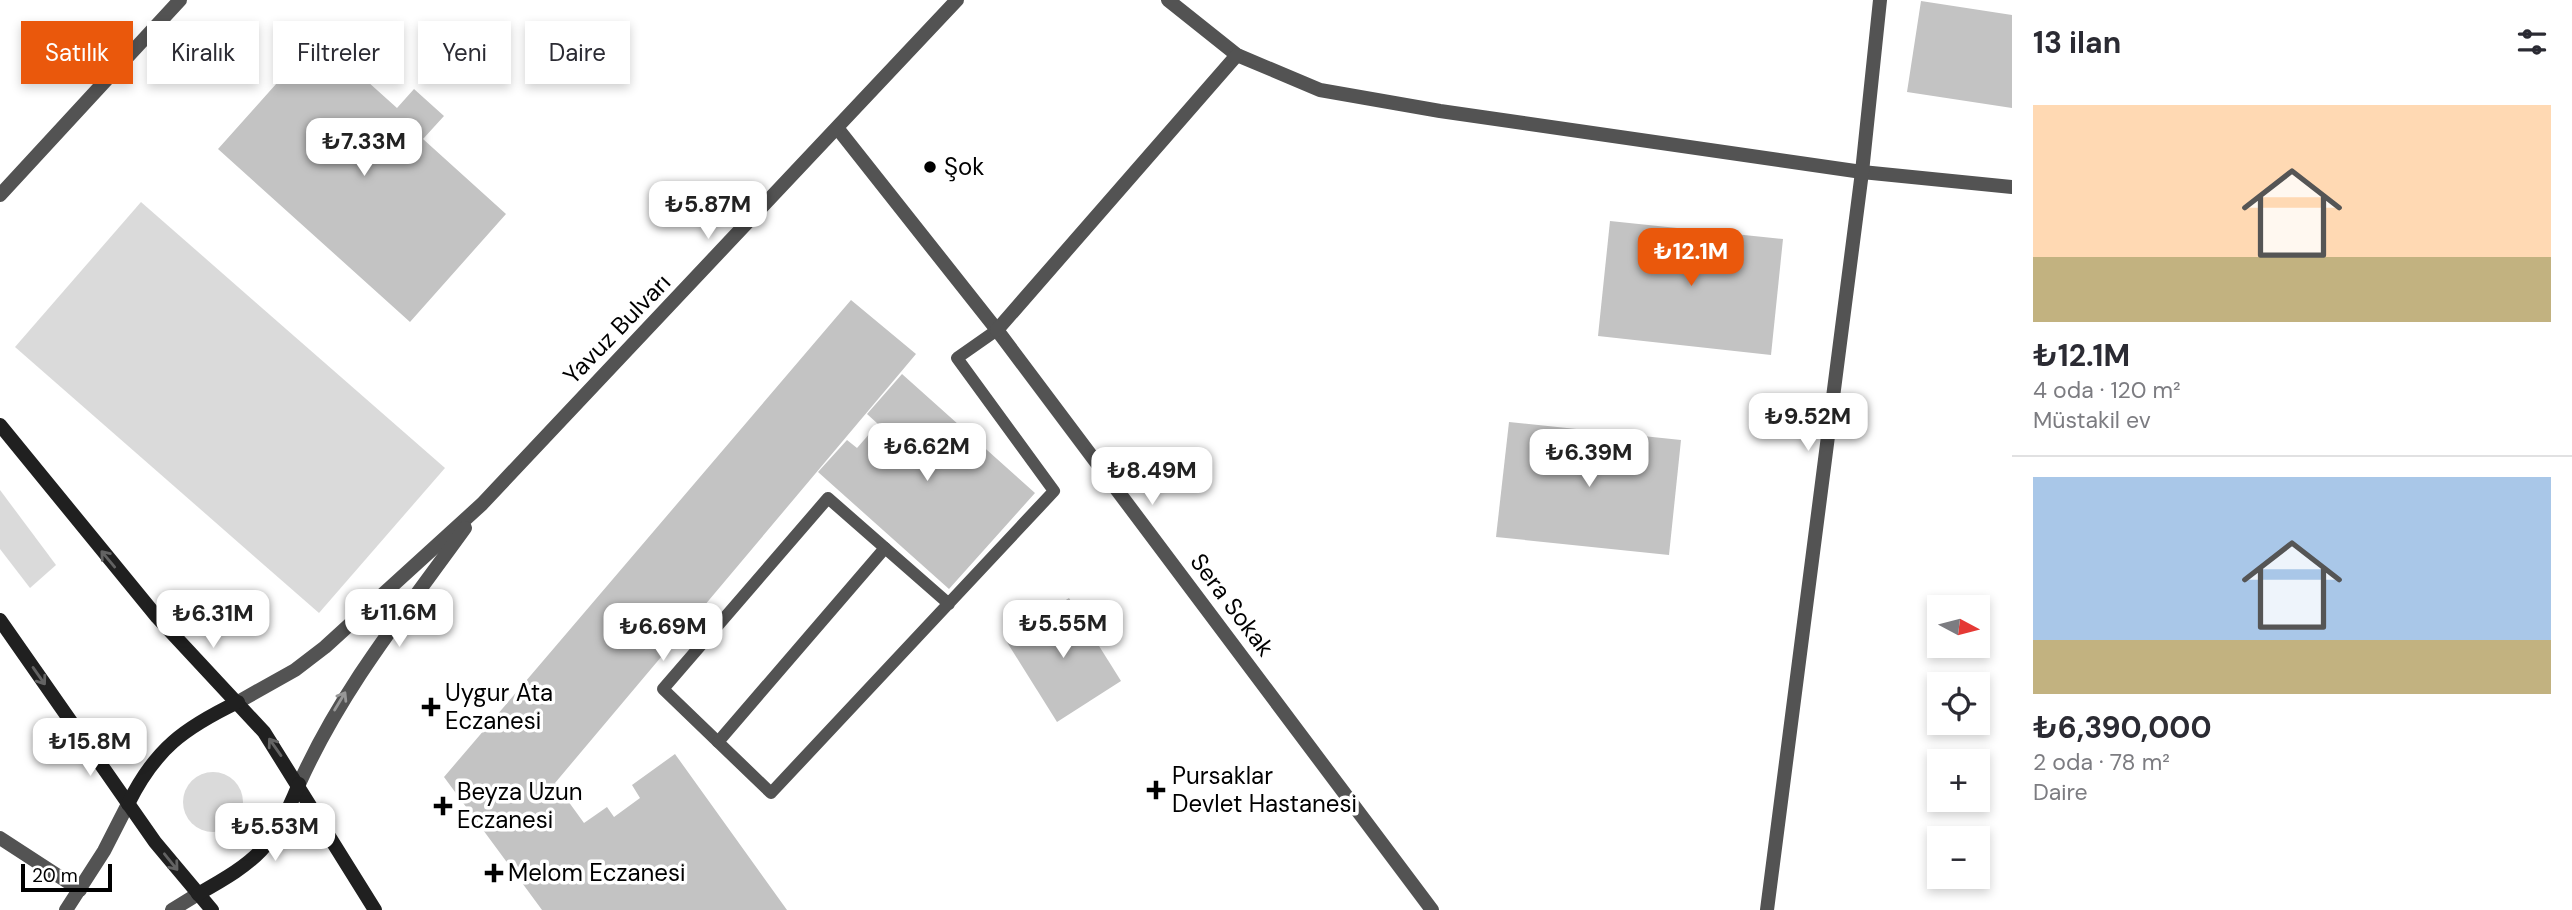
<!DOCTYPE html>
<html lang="tr">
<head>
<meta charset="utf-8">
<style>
	body { margin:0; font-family:"DM Sans",sans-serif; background:#f7f7f7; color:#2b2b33; height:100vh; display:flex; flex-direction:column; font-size:26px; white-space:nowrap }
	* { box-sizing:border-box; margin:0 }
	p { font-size:23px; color:#7c7c81 }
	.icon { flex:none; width:38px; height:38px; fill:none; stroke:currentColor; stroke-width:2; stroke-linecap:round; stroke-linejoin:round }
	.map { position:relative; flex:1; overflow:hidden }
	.details { display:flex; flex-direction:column; background:#fff; width:560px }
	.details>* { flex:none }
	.hud { position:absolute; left:21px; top:21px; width:665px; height:63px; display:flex; gap:14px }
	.needle { width:46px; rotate:97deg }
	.buttons { position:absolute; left:1927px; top:595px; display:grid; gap:14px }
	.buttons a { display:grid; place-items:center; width:63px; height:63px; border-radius:0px; background:#fff; box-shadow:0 4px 10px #0003; font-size:35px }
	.scale { position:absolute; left:21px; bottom:18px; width:91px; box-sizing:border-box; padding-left:7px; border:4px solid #000; border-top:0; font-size:19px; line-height:24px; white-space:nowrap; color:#000; -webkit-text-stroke:5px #fff; paint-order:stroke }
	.price { position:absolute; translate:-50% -60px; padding:0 16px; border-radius:14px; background:#fff; color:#222; font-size:23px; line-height:46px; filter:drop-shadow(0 2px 4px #0008) }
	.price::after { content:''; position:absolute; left:50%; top:42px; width:21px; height:16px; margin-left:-10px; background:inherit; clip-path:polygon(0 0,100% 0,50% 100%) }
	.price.on { background:#ea580c; color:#fff }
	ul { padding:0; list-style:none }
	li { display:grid; align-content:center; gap:14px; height:371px; padding:0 21px }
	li+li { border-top:2px solid #e1e1e2 }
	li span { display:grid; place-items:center; height:217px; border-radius:0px; color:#555 }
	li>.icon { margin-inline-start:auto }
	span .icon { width:126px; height:126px; fill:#fffc; stroke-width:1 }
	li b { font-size:30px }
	h2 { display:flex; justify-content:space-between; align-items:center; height:84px; padding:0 21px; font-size:30px }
	.chip { padding:0 24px; border-radius:0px; background:#fff; box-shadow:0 4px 10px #0003; font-size:24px; line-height:63px }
	.chip.on { background:#ea580c; color:#fff }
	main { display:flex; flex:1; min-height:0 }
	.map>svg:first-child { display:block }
</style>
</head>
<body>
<main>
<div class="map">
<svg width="2012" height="910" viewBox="0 0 2012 910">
	<rect width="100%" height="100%" fill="#fff"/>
	<g fill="#dadada">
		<path d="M141 202 445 468 319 613 15 347Z"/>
		<path d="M0 490 56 565 30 588 0 549Z"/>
		<circle cx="213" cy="802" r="30"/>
	</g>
	<g fill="#c3c3c3">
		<path d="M1921 1 2012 15V108L1907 92Z"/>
		<path d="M318 37 397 108 414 89 444 116 423 139 506 214 410 322 218 149Z"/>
		<path d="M1610 221 1783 239 1771 355 1598 336Z"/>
		<path d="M851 300 916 354 555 783 584 823 607 807 614 817 640 798 632 785 675 754 787 910H542L444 777Z"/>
		<path d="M902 374 1035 493 949 589 818 472 847 440 857 448 878 424 867 414Z"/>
		<path d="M1509 422 1681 440 1669 555 1496 537Z"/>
		<path d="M1069 598 1121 681 1057 722 1005 639Z"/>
	</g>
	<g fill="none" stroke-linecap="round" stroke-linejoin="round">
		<g stroke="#535353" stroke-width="12">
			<path d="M949 604 828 498 663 689 771 793 1054 491 957 358 997 330"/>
			<path d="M718 742 885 548"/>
		</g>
		<g stroke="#535353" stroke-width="14">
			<path d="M1168 0 1237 55 1320 90 1440 111 1862 172 2012 187"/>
			<path d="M838 129 997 330 1432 910"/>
			<path d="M0 195 180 0"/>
			<path d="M997 330 1237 55"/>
			<path d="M0 838 80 890"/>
			<path d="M1767 910 1862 172 1880 0"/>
		</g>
		<g stroke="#535353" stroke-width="14">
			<path d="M238 702 295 670 325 647 482 504 957 0"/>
			<path d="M299 784C343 687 403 614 465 528"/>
			<path d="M66 910 104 851 128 804"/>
			<path d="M172 910 198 894"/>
		</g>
		<g stroke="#202020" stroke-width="14">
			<path d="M0 425 157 617 264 732 375 910"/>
			<path d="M0 620 155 842 212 910"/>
			<path d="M128 804C155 749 184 728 238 702"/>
			<path d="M198 894C257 861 273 848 299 784"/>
		</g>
	</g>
	<defs><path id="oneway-shaft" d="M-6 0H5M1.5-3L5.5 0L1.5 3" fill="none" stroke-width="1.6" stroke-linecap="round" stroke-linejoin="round" transform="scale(1.75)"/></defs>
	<g stroke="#636363">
		<use href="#oneway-shaft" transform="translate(108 559) rotate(-130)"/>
		<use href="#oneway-shaft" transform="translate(39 676) rotate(55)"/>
		<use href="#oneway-shaft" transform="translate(275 747) rotate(-125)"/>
		<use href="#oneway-shaft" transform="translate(171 862) rotate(51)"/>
	</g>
	<use stroke="#989898" href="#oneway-shaft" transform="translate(340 701) rotate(-59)"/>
	<g fill="#000" stroke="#fff" stroke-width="2.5">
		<circle cx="930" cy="167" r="7"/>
		<path d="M427.5 696.5h7v7h7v7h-7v7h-7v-7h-7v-7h7z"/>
		<path d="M1152.5 779.5h7v7h7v7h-7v7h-7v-7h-7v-7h7z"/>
		<path d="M439.5 795.5h7v7h7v7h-7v7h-7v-7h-7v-7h7z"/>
		<path d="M490.5 862.5h7v7h7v7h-7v7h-7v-7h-7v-7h7z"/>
	</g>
	<g text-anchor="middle" stroke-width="7" stroke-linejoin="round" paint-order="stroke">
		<g font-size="24" fill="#000" stroke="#fff" text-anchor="start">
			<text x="944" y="175">Şok</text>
			<text x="445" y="701">Uygur Ata<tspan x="445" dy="28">Eczanesi</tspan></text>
			<text x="1172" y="784">Pursaklar<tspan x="1172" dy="28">Devlet Hastanesi</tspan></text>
			<text x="457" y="800">Beyza Uzun<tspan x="457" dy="28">Eczanesi</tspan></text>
			<text x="508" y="881">Melom Eczanesi</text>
		</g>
		<g font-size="24" fill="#000" stroke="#fff">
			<text transform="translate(617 329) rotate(-46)" y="8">Yavuz Bulvarı</text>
			<text transform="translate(1232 605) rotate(53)" y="8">Sera Sokak</text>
		</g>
	</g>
</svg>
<div class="buttons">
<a><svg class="needle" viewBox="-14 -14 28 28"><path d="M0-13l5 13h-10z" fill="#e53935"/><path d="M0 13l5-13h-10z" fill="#7c7c81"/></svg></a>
<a><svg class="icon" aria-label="locate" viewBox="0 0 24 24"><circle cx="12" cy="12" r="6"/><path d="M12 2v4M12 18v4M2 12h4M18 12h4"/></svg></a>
<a>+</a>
<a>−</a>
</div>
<div class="scale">20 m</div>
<b class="price" style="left:364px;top:178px">₺7.33M</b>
<b class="price" style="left:708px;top:241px">₺5.87M</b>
<b class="price on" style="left:1691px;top:288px">₺12.1M</b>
<b class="price" style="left:1808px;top:453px">₺9.52M</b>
<b class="price" style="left:927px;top:483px">₺6.62M</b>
<b class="price" style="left:1589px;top:489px">₺6.39M</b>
<b class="price" style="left:1152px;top:507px">₺8.49M</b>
<b class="price" style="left:399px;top:649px">₺11.6M</b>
<b class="price" style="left:213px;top:650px">₺6.31M</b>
<b class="price" style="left:1063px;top:660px">₺5.55M</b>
<b class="price" style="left:663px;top:663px">₺6.69M</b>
<b class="price" style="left:90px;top:778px">₺15.8M</b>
<b class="price" style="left:275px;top:863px">₺5.53M</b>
<div class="hud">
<a class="chip on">Satılık</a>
<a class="chip">Kiralık</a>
<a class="chip">Filtreler</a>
<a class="chip">Yeni</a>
<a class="chip">Daire</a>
</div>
</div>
<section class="details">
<h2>13 ilan<svg class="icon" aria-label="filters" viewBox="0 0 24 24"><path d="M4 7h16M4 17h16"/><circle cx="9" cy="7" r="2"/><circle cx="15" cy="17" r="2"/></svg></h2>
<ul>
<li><span style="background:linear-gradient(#ffd9b3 70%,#c2b280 0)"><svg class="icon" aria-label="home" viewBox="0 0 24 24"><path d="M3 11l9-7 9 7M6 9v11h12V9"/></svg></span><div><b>₺12.1M</b><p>4 oda · 120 m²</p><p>Müstakil ev</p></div></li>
<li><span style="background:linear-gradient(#a9c7e8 75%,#c2b280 0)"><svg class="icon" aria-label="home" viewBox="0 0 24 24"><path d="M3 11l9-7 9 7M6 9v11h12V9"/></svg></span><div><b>₺6,390,000</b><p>2 oda · 78 m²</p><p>Daire</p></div></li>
</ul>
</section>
</main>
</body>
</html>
